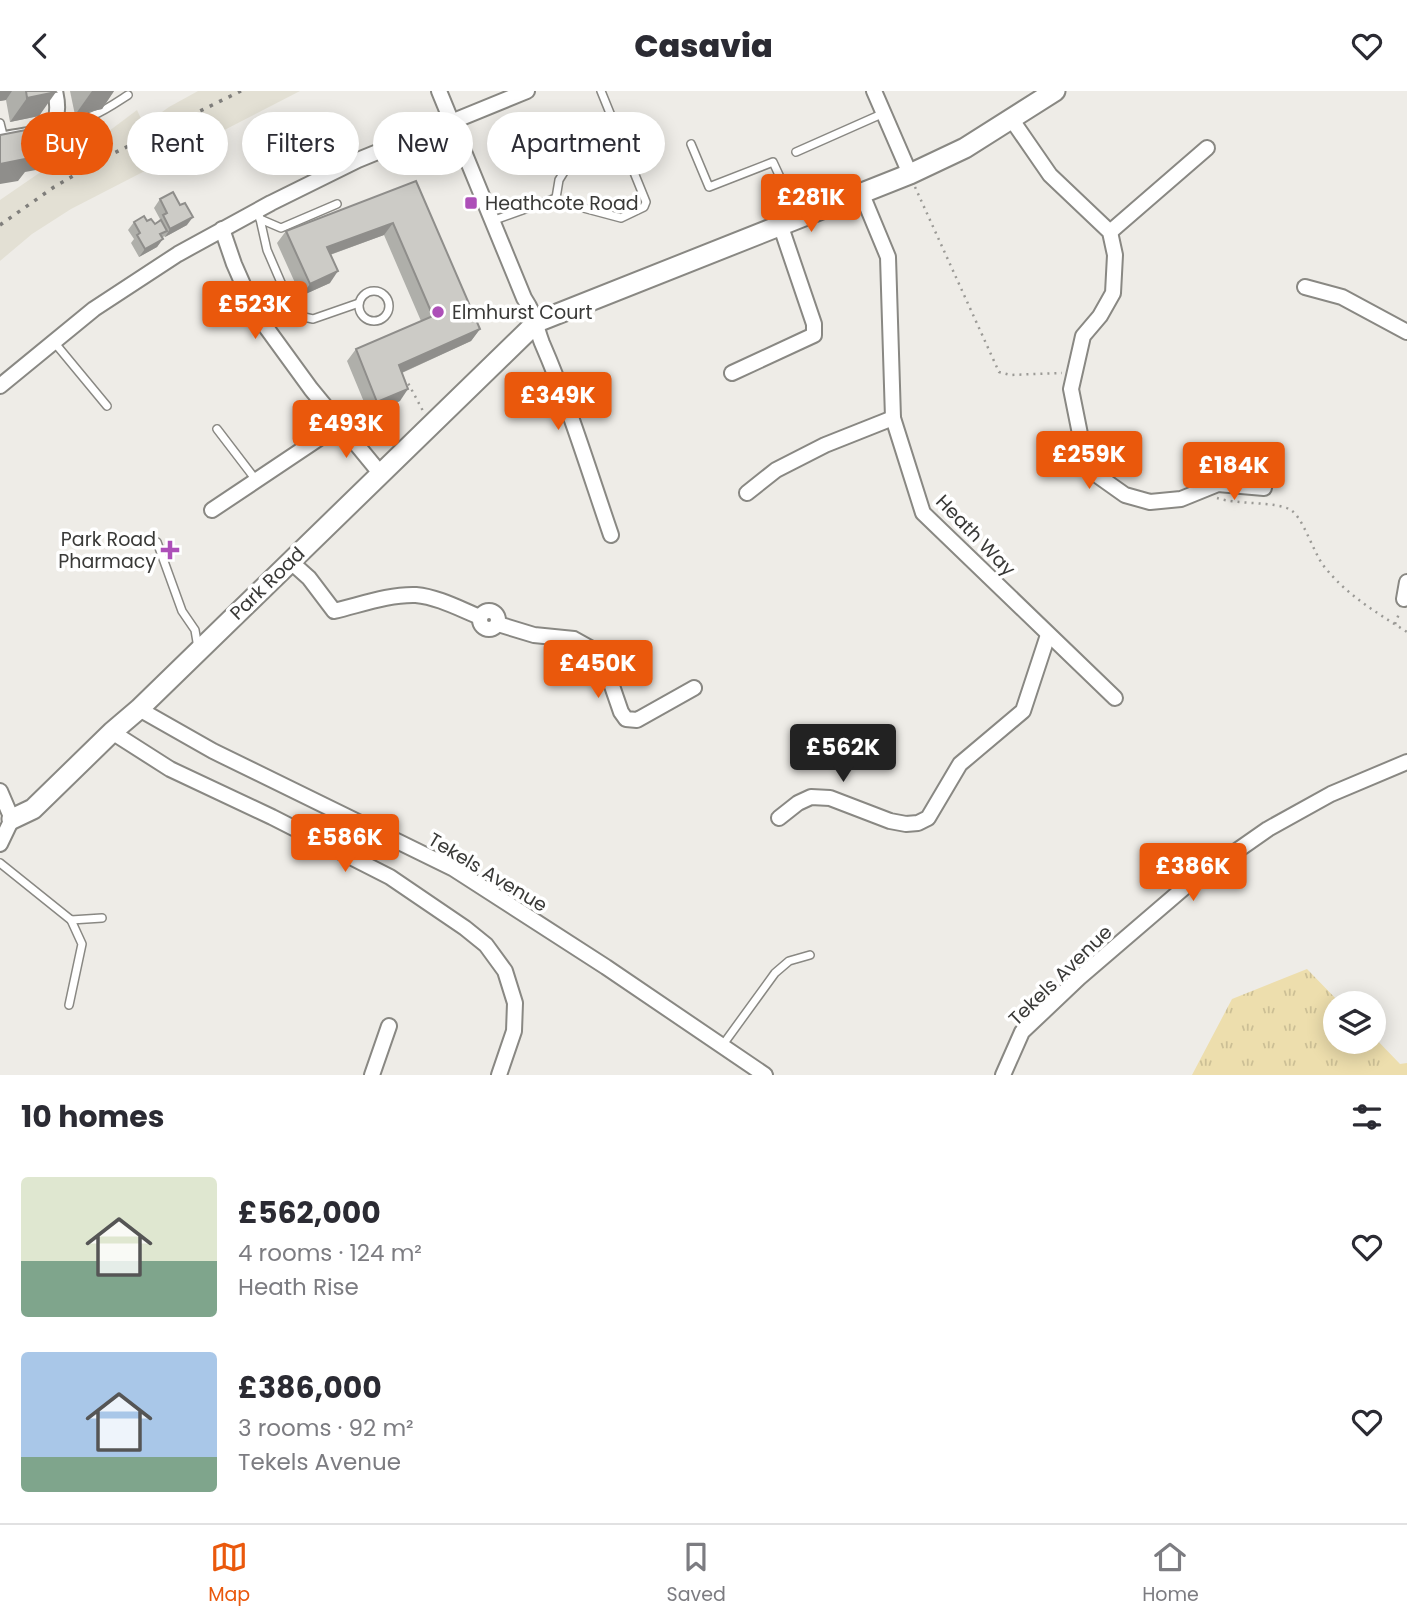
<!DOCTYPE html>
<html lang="en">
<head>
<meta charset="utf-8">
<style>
	body { margin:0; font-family:Poppins,sans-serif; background:#f7f7f7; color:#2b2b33; height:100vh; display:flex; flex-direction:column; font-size:26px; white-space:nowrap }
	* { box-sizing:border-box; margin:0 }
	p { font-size:23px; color:#7c7c81 }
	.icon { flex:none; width:38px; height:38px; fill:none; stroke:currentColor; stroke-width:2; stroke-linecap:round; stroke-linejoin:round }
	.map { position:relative; height:984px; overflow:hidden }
	.side { display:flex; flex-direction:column; background:#fff; flex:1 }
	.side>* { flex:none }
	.hud { position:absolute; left:21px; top:21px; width:700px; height:63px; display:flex; gap:14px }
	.buttons { position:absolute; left:1323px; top:900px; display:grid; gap:14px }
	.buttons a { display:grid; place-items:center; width:63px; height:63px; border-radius:50%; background:#fff; box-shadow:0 4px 18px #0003; font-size:35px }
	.price { position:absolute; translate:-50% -60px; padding:0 16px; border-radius:7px; background:#ea580c; color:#fff; font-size:23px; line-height:46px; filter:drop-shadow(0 2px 4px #0008) }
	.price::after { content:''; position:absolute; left:50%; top:42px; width:21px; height:16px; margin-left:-10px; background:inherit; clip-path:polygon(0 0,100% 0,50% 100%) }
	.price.active { background:#222; color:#fff }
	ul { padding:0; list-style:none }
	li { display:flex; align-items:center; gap:21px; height:175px; padding:0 21px }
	li span { display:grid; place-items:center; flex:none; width:196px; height:140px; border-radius:7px; color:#555 }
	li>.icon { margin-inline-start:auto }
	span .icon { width:84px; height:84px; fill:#fffc; stroke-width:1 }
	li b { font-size:30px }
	h2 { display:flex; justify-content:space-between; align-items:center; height:84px; padding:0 21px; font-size:30px }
	.tag { padding:0 24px; border-radius:32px; background:#fff; box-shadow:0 4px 18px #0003; font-size:24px; line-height:63px }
	.tag.active { background:#ea580c; color:#fff }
	header { display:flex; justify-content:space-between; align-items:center; height:91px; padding:0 21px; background:#fff; font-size:32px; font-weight:800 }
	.menu { display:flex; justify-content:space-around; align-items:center; height:98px; border-top:2px solid #e1e1e2; background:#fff; font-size:19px; color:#7c7c81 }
	.menu a { display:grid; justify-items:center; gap:4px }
	.menu .active { color:#ea580c }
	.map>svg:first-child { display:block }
</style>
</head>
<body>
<header><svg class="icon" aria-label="back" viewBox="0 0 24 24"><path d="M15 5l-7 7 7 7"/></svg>Casavia<svg class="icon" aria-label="heart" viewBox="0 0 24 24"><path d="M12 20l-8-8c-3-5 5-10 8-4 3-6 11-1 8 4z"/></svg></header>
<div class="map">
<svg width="1407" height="984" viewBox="0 0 1407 984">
	<defs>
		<pattern id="park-tufts" width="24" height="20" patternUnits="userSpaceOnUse" patternTransform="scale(1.75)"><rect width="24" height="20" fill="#eddead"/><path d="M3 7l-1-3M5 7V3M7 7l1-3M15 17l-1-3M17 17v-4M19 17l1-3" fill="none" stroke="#ccbf95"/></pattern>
	</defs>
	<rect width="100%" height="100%" fill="#eeece7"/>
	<path fill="#e3e0d4" d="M198 0H300L71 118 32 143 0 170V109L77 56 109 40 137 19 144 34 169 16Z"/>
	<path fill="url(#park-tufts)" d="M1307 878 1340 912H1335V950H1374V946L1400 973 1407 972V984H1192L1232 908Z"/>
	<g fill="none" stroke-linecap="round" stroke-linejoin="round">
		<defs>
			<g id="lane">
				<path d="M57 28C85 34 105 19 128 4"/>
				<path d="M0 32 4 48"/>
				<path d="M691 53 709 96 773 71 798 125"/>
				<path d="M796 61 884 22"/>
				<path d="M556 107 559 89 585 47 614 33"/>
				<path d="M258 119 267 159 295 224 313 228 359 212"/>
				<path d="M260 128 281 137 337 113"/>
				<path d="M492 130 556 107 561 111 621 127 644 116 646 111 601 0"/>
				<circle cx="374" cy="215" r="15"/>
				<path d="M54 251 107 315"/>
				<path d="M217 338 256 389"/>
				<path d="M157 451 182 520 195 539 198 557"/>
				<path d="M0 772 71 829 102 827"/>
				<path d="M69 914 82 853 71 829"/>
				<path d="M722 955 775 882 789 870 810 864"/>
			</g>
			<g id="street">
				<path d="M439 0 524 207C536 225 535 234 542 252 569 314 589 380 611 444"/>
				<path d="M874 0 910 83"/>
				<path d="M1012 29 1050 84 1110 141 1115 164 1113 202 1100 225 1083 245 1071 298 1080 343 1094 382 1125 404 1150 411 1181 408 1218 393 1264 397"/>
				<path d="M0 49C35 41 66 47 55 0"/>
				<path d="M861 101 888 166 893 327 923 422 1115 607"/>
				<path d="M222 138 234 173 255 221 311 298 380 382"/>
				<path d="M1110 141 1207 57"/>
				<path d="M1305 196 1342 206 1407 241"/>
				<path d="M732 282 814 244V233L780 133"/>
				<path d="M0 295 94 218 178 163 271 112 358 69 527 0"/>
				<path d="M747 402 776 379 825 354 893 327"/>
				<path d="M212 419 339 334"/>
				<path d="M290 470 309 487 334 520C360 514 389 503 416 504 438 506 460 518 480 526"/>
				<path d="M1404 508 1407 491"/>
				<circle cx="489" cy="529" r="9"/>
				<path d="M498 533 534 544 574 548 601 563 621 621 626 628 637 629 694 597"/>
				<path d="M139 618 213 660 454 778 606 876 765 984"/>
				<path d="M112 641 170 678 272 726 390 786 465 837 486 854 505 880 515 912 514 940 499 984"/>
				<path d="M0 700 12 728 0 753"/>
				<path d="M779 727 798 712 811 706 830 707 890 730 906 733 918 732 928 727 960 673 1023 620 1048 544"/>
				<path d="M372 984 389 935"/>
				<path d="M1003 984 1022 941 1079 887 1185 796 1268 738 1331 703 1407 671"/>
			</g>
			<path id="secondary" d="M12 728 33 718 112 641 139 618 537 231 910 83 965 57 1055 0"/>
		</defs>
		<use href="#lane" stroke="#898883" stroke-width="10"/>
		<use href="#street" stroke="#898883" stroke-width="18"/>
		<use href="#secondary" stroke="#898883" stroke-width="23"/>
		<g stroke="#9b9a96" stroke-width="2.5" stroke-dasharray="2 5" stroke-linecap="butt">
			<path d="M915 96 999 281 1010 284 1062 282"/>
			<path d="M403 289 407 290 423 320"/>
			<path d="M1217 407C1237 414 1276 410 1291 419 1303 427 1313 460 1323 474 1346 504 1376 521 1407 541"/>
			<path d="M1395 533 1400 520"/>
		</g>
		<use href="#lane" stroke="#fff" stroke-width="7"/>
		<use href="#street" stroke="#fff" stroke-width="14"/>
		<use href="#secondary" stroke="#fff" stroke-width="19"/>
		<path stroke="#807f7c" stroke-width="3.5" stroke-dasharray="3.5 7" stroke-linecap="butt" d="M0 134 54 96 104 67 241 0"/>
	</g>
	<g fill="#afafaa">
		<path d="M0 0H55L39 25 10 31 6 9 0 10Z"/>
		<path d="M70 0H114L102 18 75 24Z"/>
		<path d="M416 90 480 238 471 250 402 282 400 310 369 323 347 270 356 258 421 230 384 144 330 164V192L301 205 277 152 286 140Z"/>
		<path d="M160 108 187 134 165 146 164 145 157 156 139 166 131 152 134 148 128 139 134 131 147 130 155 133 157 132 160 128 154 117Z"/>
	</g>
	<g fill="#8f8e8b">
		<path d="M0 0H12L6 9 0 10Z"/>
		<path d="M92 0H114L102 18 75 24Z"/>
		<path d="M56 1 39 25 10 31 27 7Z"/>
		<path d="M52 55 36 79 25 81 18 90 0 93V73L33 59Z"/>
		<path d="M193 126 187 134 165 146 170 138Z"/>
		<path d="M393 132 384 144 318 168 327 156Z"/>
		<path d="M163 148 157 156 139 166 145 158Z"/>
		<path d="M338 180 330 192 301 205 310 193Z"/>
		<path d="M480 238 471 250 390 287 399 274Z"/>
		<path d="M408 298 400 310 369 323 377 311Z"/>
	</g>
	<g fill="#cccbc6" stroke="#8f8e8b" stroke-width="2">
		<path d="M26 0H55L56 1 27 7Z"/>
		<path d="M31 38 32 45 50 42 52 55 33 59 35 66 0 73V44Z"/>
		<path d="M416 90 480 238 399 274 408 298 377 311 356 258 433 225 393 132 327 156 338 180 310 193 286 140Z"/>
		<path d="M173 101 180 114 185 112 193 126 170 138 163 124 167 122 160 108Z"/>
		<path d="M144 125 147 130 151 128 155 133 161 129 167 140 160 143 163 148 145 158 137 144 140 142 134 131Z"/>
	</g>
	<g fill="#ad4fb8" stroke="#fff" stroke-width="2.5">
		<rect x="464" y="105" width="14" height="14" rx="3.5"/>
		<circle cx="438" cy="221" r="7"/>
		<path d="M166.5 448.5h7v7h7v7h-7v7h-7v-7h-7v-7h7z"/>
	</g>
	<g text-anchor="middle" stroke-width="7" stroke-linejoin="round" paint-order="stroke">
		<g font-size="19" fill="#393937" stroke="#fff" text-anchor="start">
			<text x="485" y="119">Heathcote Road</text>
			<text x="452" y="228">Elmhurst Court</text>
			<text x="156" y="455" text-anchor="end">Park Road<tspan x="156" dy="22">Pharmacy</tspan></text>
		</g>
		<g font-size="19" fill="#393937" stroke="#fff">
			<text transform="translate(976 444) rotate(46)" y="7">Heath Way</text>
			<text transform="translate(267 492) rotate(-44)" y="7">Park Road</text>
			<text transform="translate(488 781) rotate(31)" y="7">Tekels Avenue</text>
			<text transform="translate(1060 884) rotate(-44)" y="7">Tekels Avenue</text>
		</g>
	</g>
</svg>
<div class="buttons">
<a><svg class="icon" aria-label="layers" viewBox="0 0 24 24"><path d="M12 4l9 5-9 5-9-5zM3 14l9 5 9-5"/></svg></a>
</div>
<b class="price" style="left:811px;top:143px">£281K</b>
<b class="price" style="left:255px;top:250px">£523K</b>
<b class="price" style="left:558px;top:341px">£349K</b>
<b class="price" style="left:346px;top:369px">£493K</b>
<b class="price" style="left:1089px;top:400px">£259K</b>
<b class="price" style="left:1234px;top:411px">£184K</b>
<b class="price" style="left:598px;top:609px">£450K</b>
<b class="price active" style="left:843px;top:693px">£562K</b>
<b class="price" style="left:345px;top:783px">£586K</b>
<b class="price" style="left:1193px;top:812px">£386K</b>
<div class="hud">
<a class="tag active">Buy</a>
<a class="tag">Rent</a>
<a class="tag">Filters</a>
<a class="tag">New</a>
<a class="tag">Apartment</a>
</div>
</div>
<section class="side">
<h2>10 homes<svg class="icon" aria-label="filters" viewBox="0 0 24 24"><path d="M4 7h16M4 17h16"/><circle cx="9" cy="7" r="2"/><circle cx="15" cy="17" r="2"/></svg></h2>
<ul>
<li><span style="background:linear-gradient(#dfe7d0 60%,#7fa58c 0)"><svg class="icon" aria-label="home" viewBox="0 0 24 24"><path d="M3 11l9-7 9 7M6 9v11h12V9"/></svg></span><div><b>£562,000</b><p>4 rooms · 124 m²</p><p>Heath Rise</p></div><svg class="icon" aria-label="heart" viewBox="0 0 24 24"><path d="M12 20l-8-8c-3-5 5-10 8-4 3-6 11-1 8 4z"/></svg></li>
<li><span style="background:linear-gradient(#a9c7e8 75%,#7fa58c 0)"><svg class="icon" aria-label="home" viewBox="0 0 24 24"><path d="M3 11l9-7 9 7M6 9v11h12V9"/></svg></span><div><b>£386,000</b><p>3 rooms · 92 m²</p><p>Tekels Avenue</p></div><svg class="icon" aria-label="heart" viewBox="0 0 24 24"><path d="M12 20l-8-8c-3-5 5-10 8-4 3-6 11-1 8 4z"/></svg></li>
</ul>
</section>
<nav class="menu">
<a class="active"><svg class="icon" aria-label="map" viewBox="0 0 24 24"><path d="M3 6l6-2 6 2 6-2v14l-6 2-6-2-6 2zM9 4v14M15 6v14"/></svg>Map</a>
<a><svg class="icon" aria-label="saved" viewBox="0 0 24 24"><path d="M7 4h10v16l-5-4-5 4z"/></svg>Saved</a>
<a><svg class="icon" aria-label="home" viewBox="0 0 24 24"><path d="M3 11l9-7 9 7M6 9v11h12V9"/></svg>Home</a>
</nav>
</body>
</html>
